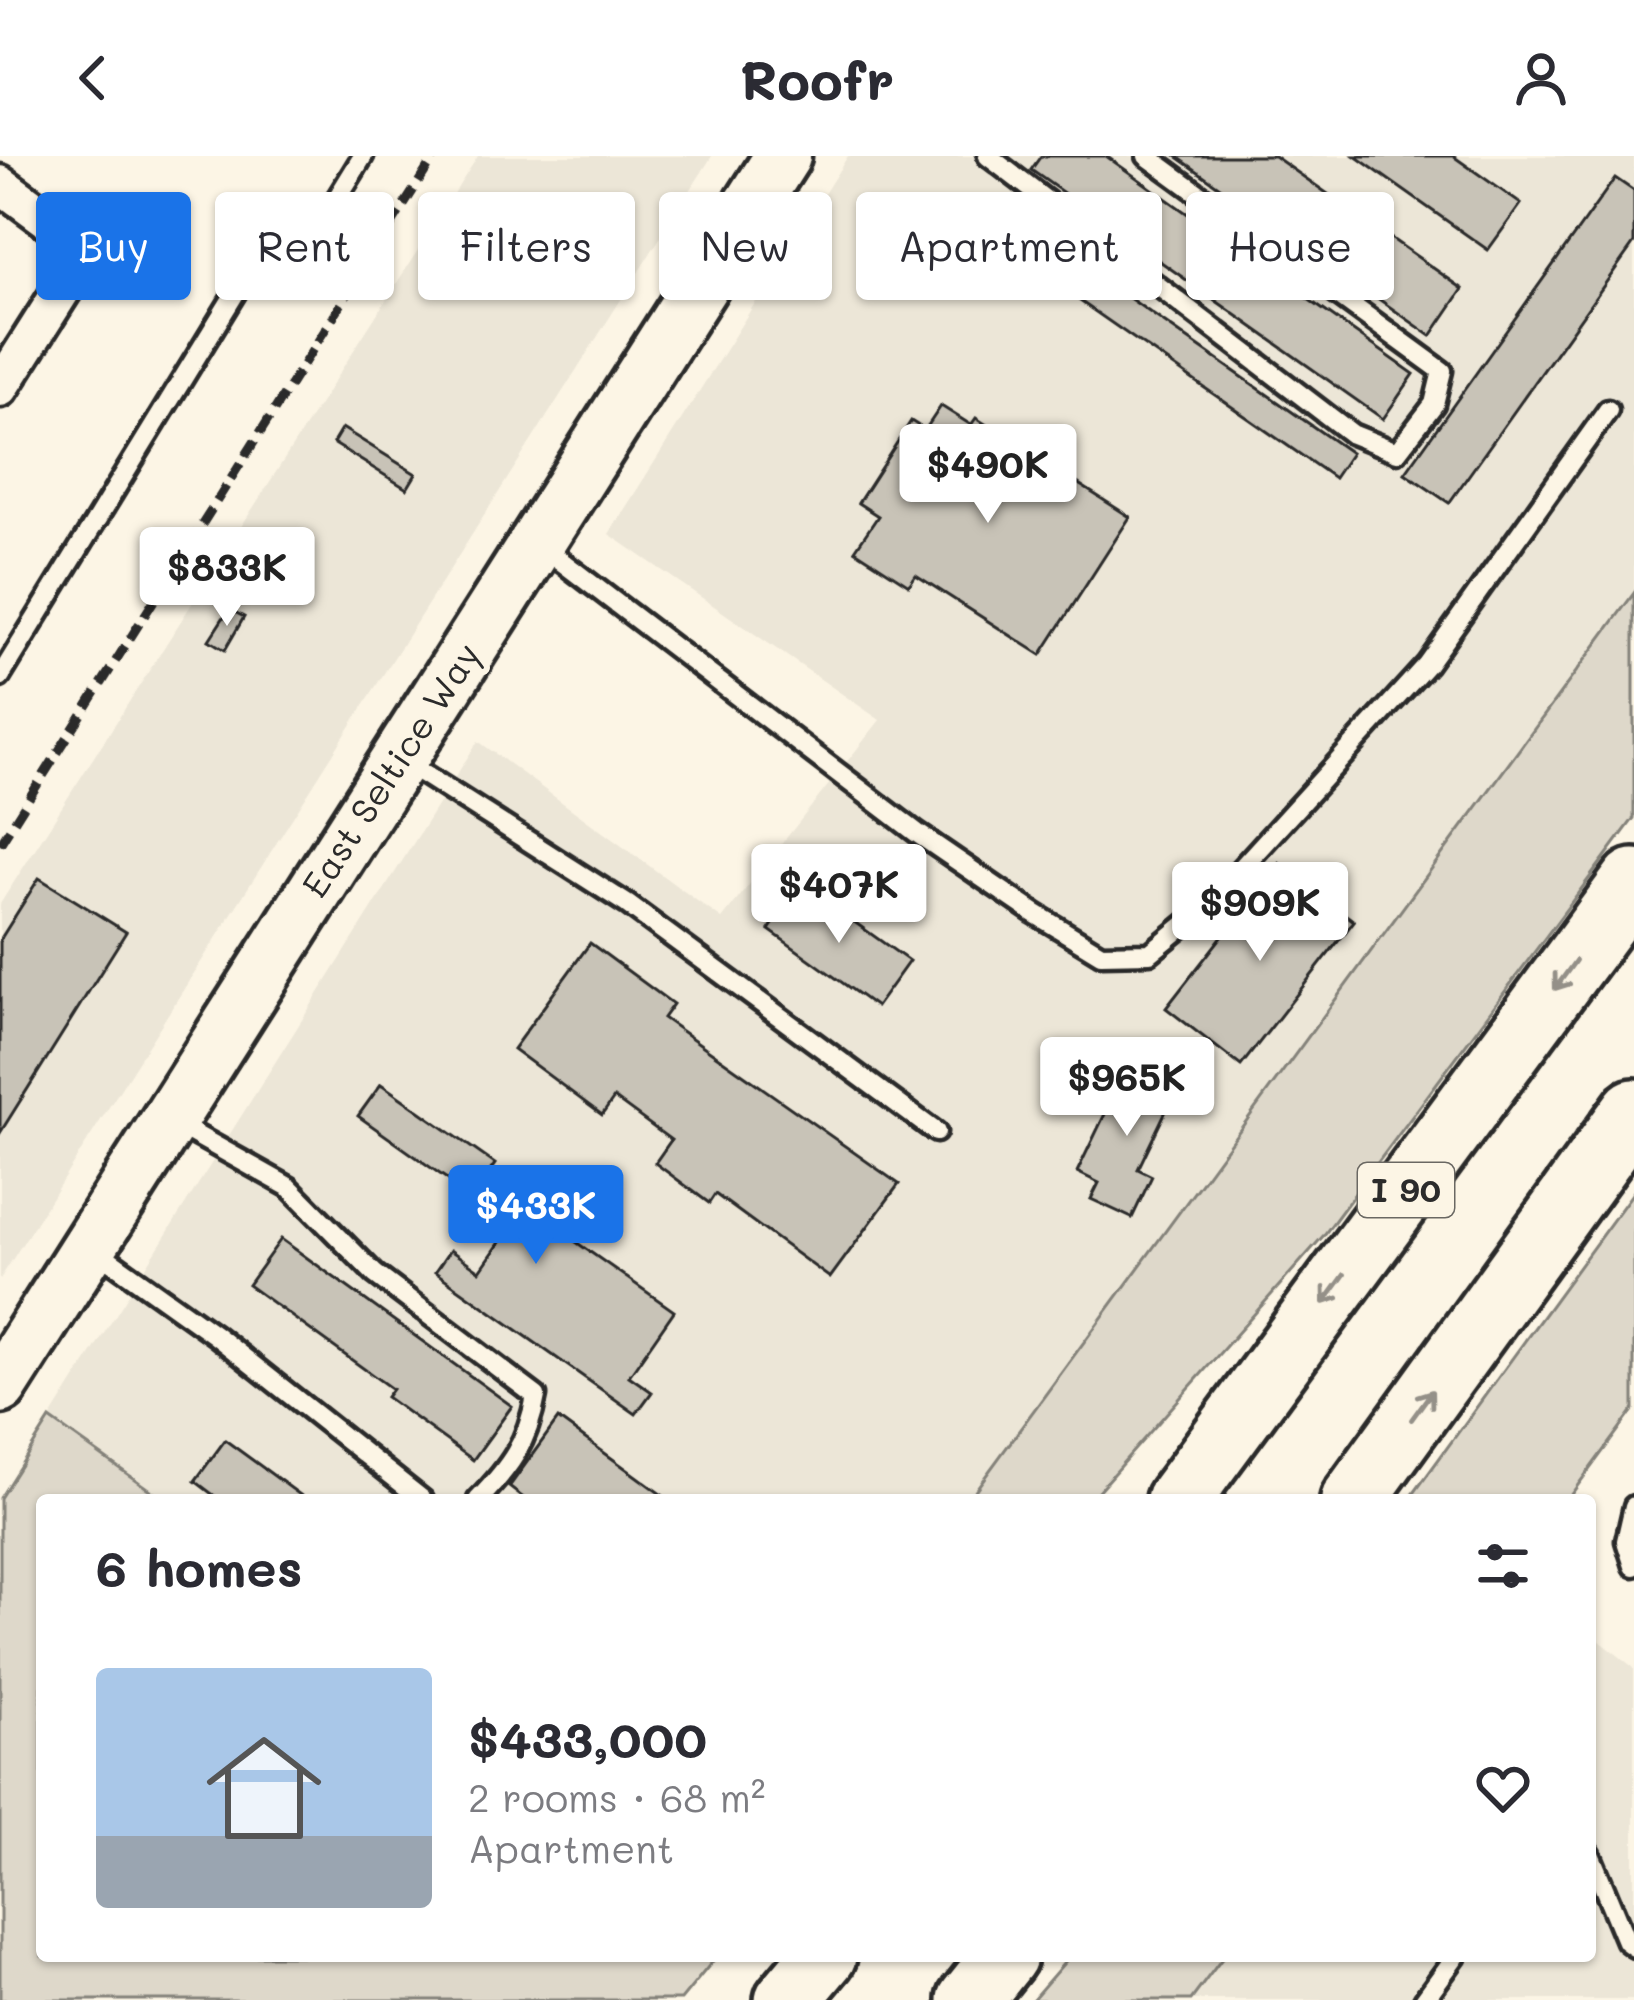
<!DOCTYPE html>
<html lang="en">
<head>
<meta charset="utf-8">
<style>
	body { margin:0; font-family:Mali,sans-serif; background:#f7f7f7; color:#2b2b33; height:100vh; display:flex; flex-direction:column; font-size:45px; white-space:nowrap }
	* { box-sizing:border-box; margin:0 }
	p { font-size:39px; color:#7c7c81 }
	.icon { flex:none; width:66px; height:66px; fill:none; stroke:currentColor; stroke-width:2; stroke-linecap:round; stroke-linejoin:round }
	.map { position:relative; flex:1; overflow:hidden }
	.side { position:absolute; left:36px; top:1338px; width:1560px; height:468px; display:flex; flex-direction:column; background:#fff; border-radius:12px; box-shadow:0 3px 9px #0004 }
	.side>* { flex:none }
	.top-card { position:absolute; left:36px; top:36px; width:1563px; height:108px; display:flex; gap:24px }
	.price { position:absolute; translate:-50% -102px; padding:0 27px; border-radius:12px; background:#fff; color:#222; font-size:39px; line-height:78px; filter:drop-shadow(0 3px 6px #0008) }
	.price::after { content:''; position:absolute; left:50%; top:72px; width:36px; height:27px; margin-left:-18px; background:inherit; clip-path:polygon(0 0,100% 0,50% 100%) }
	.price.current { background:#1a73e8; color:#fff }
	ul { padding:0; list-style:none }
	li { display:flex; align-items:center; gap:36px; height:300px; padding:0 60px }
	li span { display:grid; place-items:center; flex:none; width:336px; height:240px; border-radius:12px; color:#555 }
	li>.icon { margin-inline-start:auto }
	span .icon { width:144px; height:144px; fill:#fffc; stroke-width:1 }
	li b { font-size:51px }
	h2 { display:flex; justify-content:space-between; align-items:center; height:144px; padding:0 60px; font-size:51px }
	.tag { padding:0 42px; border-radius:12px; background:#fff; box-shadow:0 3px 9px #0004; font-size:42px; line-height:108px }
	.tag.current { background:#1a73e8; color:#fff }
	header { display:flex; justify-content:space-between; align-items:center; height:156px; padding:0 60px; background:#fff; font-size:54px; font-weight:800 }
	.map>svg:first-child { display:block }
</style>
</head>
<body>
<header><svg class="icon" aria-label="back" viewBox="0 0 24 24"><path d="M15 5l-7 7 7 7"/></svg>Roofr<svg class="icon" aria-label="person" viewBox="0 0 24 24"><circle cx="12" cy="8" r="4"/><path d="M4 21q1-7 8-7t8 7"/></svg></header>
<div class="map">
<svg width="1634" height="1844" viewBox="0 0 1634 1844">
	<rect width="100%" height="100%" fill="#fcf5e5"/>
	<filter id="ink" filterUnits="userSpaceOnUse"><feTurbulence type="fractalNoise" baseFrequency=".00833" numOctaves="2"/><feDisplacementMap in="SourceGraphic" scale="24" xChannelSelector="R" yChannelSelector="G"/><feConvolveMatrix kernelMatrix="1 2 1 2 8 2 1 2 1" color-interpolation-filters="sRGB"/></filter>
	<g filter="url(#ink)">
		<g fill="#ece6d7">
			<path d="M478 0H712L0 1123V748Z"/>
			<path d="M848 0H1634V437L969 1344H164L50 1263 478 585 722 763 880 564 609 378Z"/>
			<path d="M1590 1477 1634 1512V1844H1191L1224 1800H1590Z"/>
		</g>
		<g fill="#ded8ca" stroke="#84827a" stroke-width="3">
			<path d="M1634 437V662L1324 1079 1090 1344H968Z"/>
			<path d="M1634 1035V1253L1567 1344H1409Z"/>
			<path d="M50 1263 164 1344H42V1800H717L681 1844H0V1342Z"/>
			<path d="M1070 1800H1224L1191 1844H1032Z"/>
		</g>
		<g fill="#c8c3b7" stroke="#2b2b2b" stroke-width="3">
			<path d="M1041 0H1106L1414 218 1383 263 1031 14Z"/>
			<path d="M1176 0H1274L1463 133 1431 180Z"/>
			<path d="M1355 0H1453L1521 48 1488 94Z"/>
			<path d="M1615 22 1634 35V87L1449 347 1405 317Z"/>
			<path d="M1062 95 1351 297 1334 322 1044 120Z"/>
			<path d="M941 250 971 269 976 262 1130 361 1041 499 916 419 909 429 855 394 878 360 858 347 911 265 925 274Z"/>
			<path d="M342 272 416 318 407 333 333 287Z"/>
			<path d="M229 453 244 461 225 494 209 484Z"/>
			<path d="M1279 707 1354 765 1241 910 1166 852Z"/>
			<path d="M39 722 126 776 0 977V784Z"/>
			<path d="M801 728 909 805 876 851 769 774Z"/>
			<path d="M590 787 673 848 663 862 899 1028 830 1122 715 1038 709 1047 655 1007 671 984 614 942 602 959 513 893Z"/>
			<path d="M1131 904 1179 928 1138 1013 1152 1020 1132 1062 1091 1043 1099 1027 1077 1016Z"/>
			<path d="M381 928 495 1008 485 1022 674 1155 629 1220 652 1236 636 1258 435 1116 450 1094 480 1115 512 1069 358 960Z"/>
			<path d="M281 1083 512 1250 473 1304 386 1241 392 1233 248 1129Z"/>
			<path d="M558 1263 669 1344H526L509 1331Z"/>
			<path d="M225 1284 307 1344H220L195 1325Z"/>
		</g>
		<g fill="none" stroke-linecap="round" stroke-linejoin="round">
			<defs>
				<g id="service">
					<path d="M988 0 1352 278 1397 296 1434 248 1442 215 1147 0"/>
					<path d="M540 389 917 677 1034 757 1101 798 1150 797 1204 753 1427 508 1608 254"/>
					<path d="M0 521 242 126 301 101 363 0"/>
					<path d="M403 605 627 748 936 976"/>
					<path d="M171 965 289 1031 375 1118 536 1240C528 1286 510 1311 478 1344"/>
					<path d="M93 1092 215 1179 423 1344"/>
					<path d="M1634 1350 1626 1385 1634 1410"/>
					<path d="M1590 1698 1626 1785 1634 1791"/>
					<path d="M1424 1844 1456 1800"/>
				</g>
				<path id="minor" d="M0 28 88 93 0 232"/>
				<path id="primary" d="M0 1230 783 0"/>
				<g id="motorway">
					<path d="M1178 1344 1634 725"/>
					<path d="M1353 1344 1634 955"/>
					<path d="M787 1844 824 1800"/>
					<path d="M970 1844 1005 1800"/>
				</g>
			</defs>
			<use href="#service" stroke="#2b2b2b" stroke-width="27"/>
			<use href="#minor" stroke="#2b2b2b" stroke-width="45"/>
			<use href="#primary" stroke="#2b2b2b" stroke-width="63"/>
			<use href="#motorway" stroke="#2b2b2b" stroke-width="72"/>
			<use href="#service" stroke="#fcf5e5" stroke-width="18"/>
			<use href="#minor" stroke="#fcf5e5" stroke-width="36"/>
			<use href="#primary" stroke="#fcf5e5" stroke-width="54"/>
			<use href="#motorway" stroke="#fcf5e5" stroke-width="63"/>
			<path stroke="#2b2b2b" stroke-width="9" stroke-dasharray="18 9" stroke-linecap="butt" d="M0 688 435 0"/>
		</g>
		<defs><path id="oneway-shaft" d="M-6 0H5M1.5-3L5.5 0L1.5 3" fill="none" stroke-width="1.6" stroke-linecap="round" stroke-linejoin="round" transform="scale(3)"/></defs>
		<g stroke="#949088">
			<use href="#oneway-shaft" transform="translate(1565 819) rotate(126)"/>
			<use href="#oneway-shaft" transform="translate(1334 1133) rotate(126)"/>
			<use href="#oneway-shaft" transform="translate(1422 1249) rotate(-54)"/>
		</g>
	</g>
	<g text-anchor="middle" stroke-width="12" stroke-linejoin="round" paint-order="stroke">
		<rect fill="#fcf5e5" stroke="#6a6863" stroke-width="3" x="1358" y="1007" width="96" height="54" rx="9"/>
		<g font-size="33" font-weight="bold" fill="#2b2b2b">
			<text x="1406" y="1046">I 90</text>
		</g>
		<g font-size="36" fill="#2b2b2b" stroke="#fcf5e5">
			<text transform="translate(391 614) rotate(-57)" y="13">East Seltice Way</text>
		</g>
	</g>
</svg>
<b class="price" style="left:988px;top:370px">$490K</b>
<b class="price" style="left:227px;top:473px">$833K</b>
<b class="price" style="left:839px;top:790px">$407K</b>
<b class="price" style="left:1260px;top:808px">$909K</b>
<b class="price" style="left:1127px;top:983px">$965K</b>
<b class="price current" style="left:536px;top:1111px">$433K</b>
<div class="top-card">
<a class="tag current">Buy</a>
<a class="tag">Rent</a>
<a class="tag">Filters</a>
<a class="tag">New</a>
<a class="tag">Apartment</a>
<a class="tag">House</a>
</div>
<section class="side">
<h2>6 homes<svg class="icon" aria-label="filters" viewBox="0 0 24 24"><path d="M4 7h16M4 17h16"/><circle cx="9" cy="7" r="2"/><circle cx="15" cy="17" r="2"/></svg></h2>
<ul>
<li><span style="background:linear-gradient(#a9c7e8 70%,#9aa5b1 0)"><svg class="icon" aria-label="home" viewBox="0 0 24 24"><path d="M3 11l9-7 9 7M6 9v11h12V9"/></svg></span><div><b>$433,000</b><p>2 rooms · 68 m²</p><p>Apartment</p></div><svg class="icon" aria-label="heart" viewBox="0 0 24 24"><path d="M12 20l-8-8c-3-5 5-10 8-4 3-6 11-1 8 4z"/></svg></li>
</ul>
</section>
</div>
</body>
</html>
